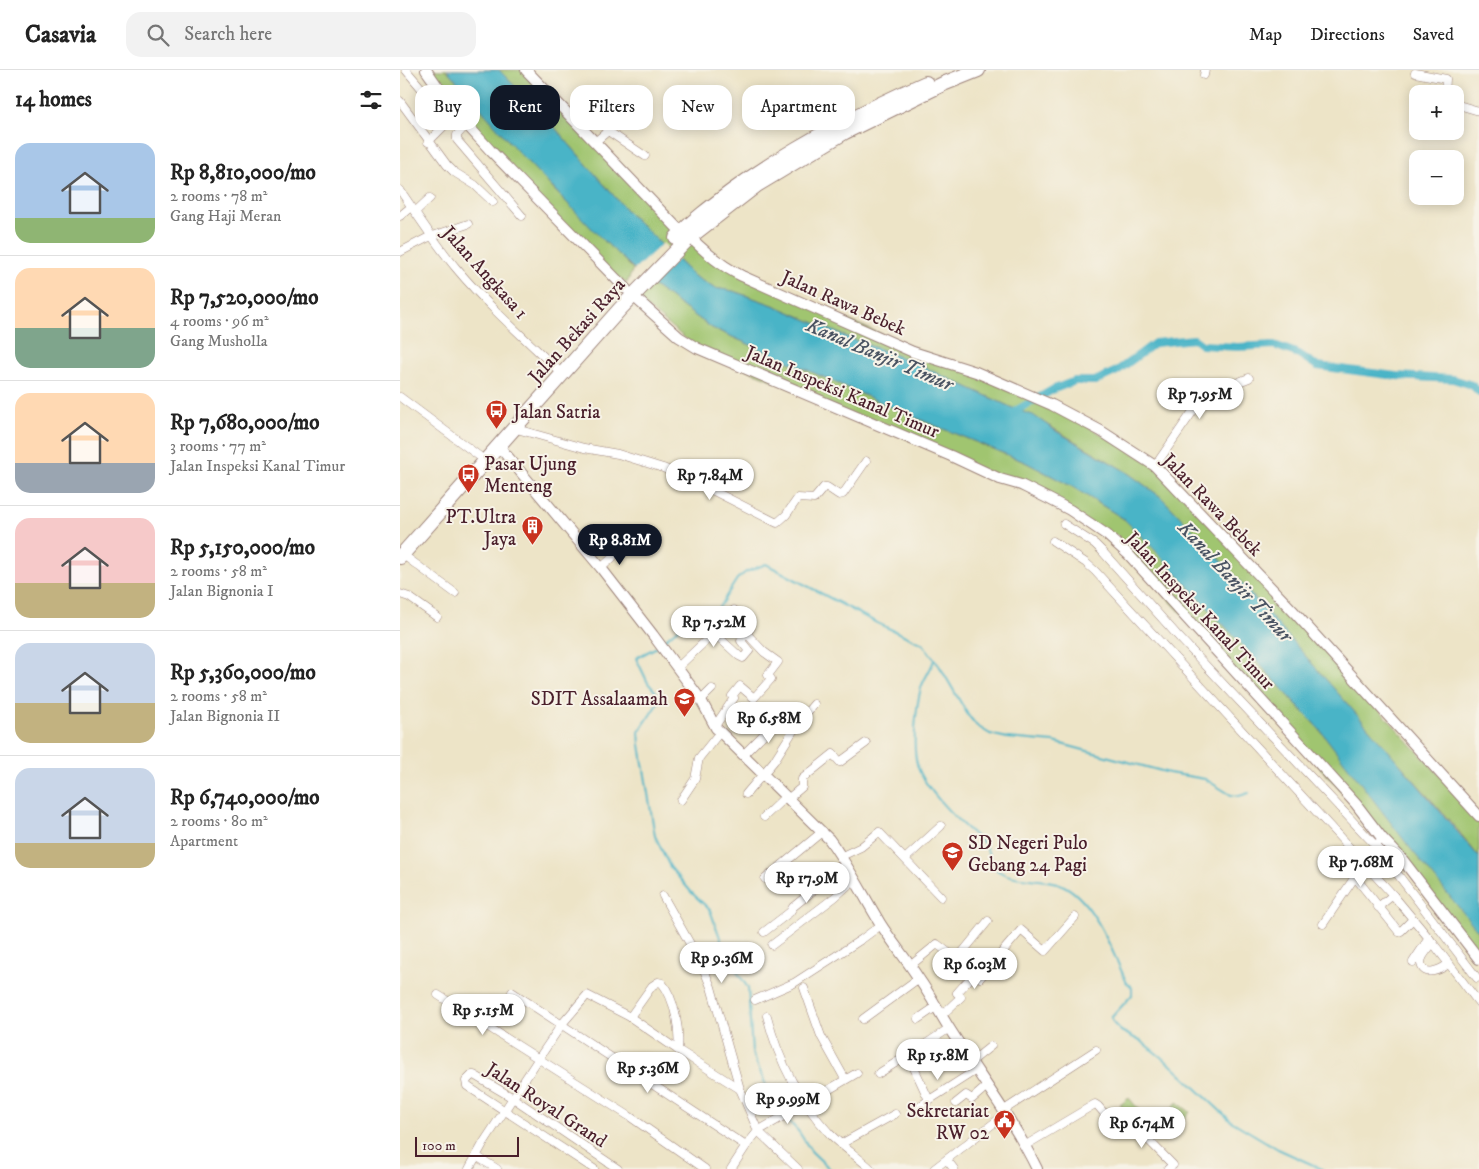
<!DOCTYPE html>
<html lang="en">
<head>
<meta charset="utf-8">
<style>
	body { margin:0; font-family:"IM FELL DW Pica",serif; background:#f2f2f2; color:#222; height:100vh; display:flex; flex-direction:column; font-size:19px; white-space:nowrap }
	* { box-sizing:border-box; margin:0 }
	p { font-size:16px; color:#767676 }
	.icon { flex:none; width:28px; height:28px; fill:none; stroke:currentColor; stroke-width:2; stroke-linecap:round; stroke-linejoin:round }
	.map { position:relative; flex:1; overflow:hidden }
	.sheet { display:flex; flex-direction:column; background:#fff; width:400px }
	.sheet>* { flex:none }
	.guide { position:absolute; left:15px; top:15px; width:475px; height:45px; display:flex; gap:10px }
	.buttons { position:absolute; left:1009px; top:15px; display:grid; gap:10px }
	.buttons a { display:grid; place-items:center; width:55px; height:55px; border-radius:10px; background:#fff; box-shadow:0 2px 12px #0003; font-size:25px }
	.scale { position:absolute; left:15px; bottom:12px; width:104px; box-sizing:border-box; padding-left:5px; border:2px solid #4a1f2b; border-top:0; font-size:14px; line-height:18px; white-space:nowrap; color:#4a1f2b; -webkit-text-stroke:4px #f7f3e8; paint-order:stroke }
	.price { position:absolute; translate:-50% -42px; padding:0 11px; border-radius:18px; background:#fff; color:#222; font-size:16px; line-height:32px; filter:drop-shadow(0 1px 2px #0008) }
	.price::after { content:''; position:absolute; left:50%; top:30px; width:15px; height:11px; margin-left:-8px; background:inherit; clip-path:polygon(0 0,100% 0,50% 100%) }
	.price.selected { background:#111827; color:#fff }
	ul { padding:0; list-style:none }
	li { display:flex; align-items:center; gap:15px; height:125px; padding:0 15px }
	li+li { border-top:1px solid #e0e0e0 }
	li span { display:grid; place-items:center; flex:none; width:140px; height:100px; border-radius:15px; color:#555 }
	li>.icon { margin-inline-start:auto }
	span .icon { width:60px; height:60px; fill:#fffc; stroke-width:1 }
	li b { font-size:21px }
	h2 { display:flex; justify-content:space-between; align-items:center; height:60px; padding:0 15px; font-size:21px }
	.tag { padding:0 18px; border-radius:15px; background:#fff; box-shadow:0 2px 12px #0003; font-size:18px; line-height:45px }
	.tag.selected { background:#111827; color:#fff }
	header { display:flex; align-items:center; gap:30px; box-sizing:border-box; height:70px; padding:0 25px; background:#fff; border-bottom:1px solid #e0e0e0 }
	header strong { font-size:24px }
	nav { display:flex; gap:28px; margin-inline-start:auto; font-size:18px }
	.search { width:350px; height:45px; background:#f2f2f2; display:flex; align-items:center; gap:12px; box-sizing:border-box; padding:0 18px; border-radius:15px; color:#767676; font-size:19px }
	main { display:flex; flex:1; min-height:0 }
	.map>svg:first-child { display:block }
</style>
</head>
<body>
<header>
<strong>Casavia</strong>
<div class="search"><svg class="icon" aria-label="search" viewBox="0 0 24 24"><circle cx="10" cy="10" r="6"/><path d="M15 15l6 6"/></svg>Search here</div>
<nav><a>Map</a><a>Directions</a><a>Saved</a></nav>
</header>
<main>
<section class="sheet">
<h2>14 homes<svg class="icon" aria-label="filters" viewBox="0 0 24 24"><path d="M4 7h16M4 17h16"/><circle cx="9" cy="7" r="2"/><circle cx="15" cy="17" r="2"/></svg></h2>
<ul>
<li><span style="background:linear-gradient(#a9c7e8 75%,#8fb573 0)"><svg class="icon" aria-label="home" viewBox="0 0 24 24"><path d="M3 11l9-7 9 7M6 9v11h12V9"/></svg></span><div><b>Rp 8,810,000/mo</b><p>2 rooms · 78 m²</p><p>Gang Haji Meran</p></div></li>
<li><span style="background:linear-gradient(#ffd9b3 60%,#7fa58c 0)"><svg class="icon" aria-label="home" viewBox="0 0 24 24"><path d="M3 11l9-7 9 7M6 9v11h12V9"/></svg></span><div><b>Rp 7,520,000/mo</b><p>4 rooms · 96 m²</p><p>Gang Musholla</p></div></li>
<li><span style="background:linear-gradient(#ffd9b3 70%,#9aa5b1 0)"><svg class="icon" aria-label="home" viewBox="0 0 24 24"><path d="M3 11l9-7 9 7M6 9v11h12V9"/></svg></span><div><b>Rp 7,680,000/mo</b><p>3 rooms · 77 m²</p><p>Jalan Inspeksi Kanal Timur</p></div></li>
<li><span style="background:linear-gradient(#f6c9c9 65%,#c2b280 0)"><svg class="icon" aria-label="home" viewBox="0 0 24 24"><path d="M3 11l9-7 9 7M6 9v11h12V9"/></svg></span><div><b>Rp 5,150,000/mo</b><p>2 rooms · 58 m²</p><p>Jalan Bignonia I</p></div></li>
<li><span style="background:linear-gradient(#c9d6e8 60%,#c2b280 0)"><svg class="icon" aria-label="home" viewBox="0 0 24 24"><path d="M3 11l9-7 9 7M6 9v11h12V9"/></svg></span><div><b>Rp 5,360,000/mo</b><p>2 rooms · 58 m²</p><p>Jalan Bignonia II</p></div></li>
<li><span style="background:linear-gradient(#c9d6e8 75%,#c2b280 0)"><svg class="icon" aria-label="home" viewBox="0 0 24 24"><path d="M3 11l9-7 9 7M6 9v11h12V9"/></svg></span><div><b>Rp 6,740,000/mo</b><p>2 rooms · 80 m²</p><p>Apartment</p></div></li>
</ul>
</section>
<div class="map">
<svg width="1079" height="1099" viewBox="0 0 1079 1099">
	<rect width="100%" height="100%" fill="#f7f3e8"/>
	<filter id="ink" filterUnits="userSpaceOnUse"><feTurbulence type="fractalNoise" baseFrequency=".02" numOctaves="2"/><feDisplacementMap in="SourceGraphic" scale="10" xChannelSelector="R" yChannelSelector="G"/><feConvolveMatrix kernelMatrix="1 2 1 2 8 2 1 2 1" color-interpolation-filters="sRGB"/></filter>
	<filter id="wash" filterUnits="userSpaceOnUse"><feTurbulence type="fractalNoise" baseFrequency=".0096" numOctaves="4" result="noise"/><feDisplacementMap in="SourceGraphic" scale="20" xChannelSelector="R" yChannelSelector="G"/><feGaussianBlur stdDeviation="1.12" result="paint"/><feColorMatrix in="noise" values="0 0 0 0 0 0 0 0 0 0 0 0 0 0 0 0 0 1.4 0 .05"/><feComposite in="paint" operator="in"/></filter>
	<g filter="url(#wash)">
		<rect width="100%" height="100%" fill="#ede4c7"/>
		<g fill="#a0c570" stroke="#75724e">
			<path d="M26 0H47L154 120 233 199 227 213 213 205 93 84Z"/>
			<path d="M99 0H127L281 162 266 179 227 141 149 51Z"/>
			<path d="M290 167 342 206 652 335 755 396 1079 748V787L1056 758 820 489 761 427 725 401 656 360 633 346 617 340 511 291 447 267 373 235 333 221 314 218 294 206 272 184Z"/>
			<path d="M247 211 312 258 514 347 625 392 671 416 724 449 754 479 920 660 1079 861V889L1002 789 728 484 657 433 297 278 232 225Z"/>
			<path d="M729 1028 750 1053 742 1060 720 1035Z"/>
			<path d="M777 1032 790 1042 771 1065 758 1054Z"/>
		</g>
		<path fill="#49b4c7" stroke="#4a6a79" d="M47 0H99L149 51 227 141 294 206 314 218 333 221 373 235 447 267 511 291 617 340 633 345 656 361 725 401 761 427 823 492 987 679 1079 787V862L1010 778 920 660 754 479 724 449 671 416 625 392 514 347 312 258 247 211 201 168 119 83Z"/>
		<path fill="#ede4c7" d="M263 173 279 188 250 217 232 202Z"/>
		<g fill="none" stroke-linecap="round" stroke-linejoin="round">
			<g stroke="#49b4c7" stroke-width="2">
				<path d="M262 572 274 562 291 550 318 539 337 509 346 502 366 494 477 553 523 574 540 597 568 645 577 656 590 664 607 668 654 672 769 703 805 709 831 725 839 726 849 723"/>
				<path d="M257 577 236 588 248 613 261 628 239 662 240 675 255 766 270 797 292 823 310 840 327 887 348 918 352 982 375 1037 383 1045"/>
				<path d="M534 590C531 600 524 608 521 618 516 637 512 675 517 694 523 718 563 757 583 772 589 779 588 789 594 797 606 812 642 807 660 814 694 828 712 882 727 913L732 918V925L711 948 714 954 721 961 742 972 771 995 831 1051 878 1079 922 1099"/>
				<path d="M386 1048 399 1062 411 1081 430 1099"/>
			</g>
			<path stroke="#49b4c7" stroke-width="8" d="M617 340 654 319 675 311H695L717 301 755 273 794 269 802 275 838 277 874 275 899 284 917 296 996 306 1053 309 1072 315 1079 322"/>
		</g>
	</g>
	<g filter="url(#ink)">
		<g fill="none" stroke-linecap="round" stroke-linejoin="round">
			<defs>
				<g id="street">
					<path d="M6 0 49 51"/>
					<path d="M1015 3 1046 9 1045 24"/>
					<path d="M804 5 805 0"/>
					<path d="M0 31 47 95 54 102 75 115 93 132"/>
					<path d="M1055 34 1079 41"/>
					<path d="M66 55 57 65V70L122 146"/>
					<path d="M208 61 245 86"/>
					<path d="M28 72 52 48"/>
					<path d="M195 72 208 61 204 56"/>
					<path d="M0 120C18 146 35 173 56 198 86 234 122 266 156 298"/>
					<path d="M15 142 30 128"/>
					<path d="M0 146 11 137"/>
					<path d="M0 182 27 168 68 154"/>
					<path d="M0 327 79 386"/>
					<path d="M113 358 184 378 218 384 263 398 294 411 377 453 386 445 398 428 414 429 424 417H427L439 425 443 424 466 391"/>
					<path d="M755 396 800 331 813 322 849 308"/>
					<path d="M664 454 695 474 702 481 777 565 976 776 1077 908"/>
					<path d="M653 471 686 493 695 501 993 825 1033 873 1079 933"/>
					<path d="M2 484 55 523"/>
					<path d="M201 498 212 488 218 477"/>
					<path d="M0 524 9 527 37 547"/>
					<path d="M314 563 339 586 343 588 349 581 341 571 350 558 349 555"/>
					<path d="M277 598 314 563 334 540"/>
					<path d="M301 630 312 619"/>
					<path d="M315 656 334 628 332 626 340 616 354 628 371 609 368 605 378 592 364 582 346 563"/>
					<path d="M343 685 365 663 375 647"/>
					<path d="M346 724 374 691 398 653 414 634"/>
					<path d="M389 728 402 717V709L433 684 440 692 466 673"/>
					<path d="M281 730 295 709 299 688 320 662"/>
					<path d="M364 747 386 726"/>
					<path d="M442 786 461 777 479 762 541 827"/>
					<path d="M506 788 541 756"/>
					<path d="M955 807 999 862 1001 861 1013 849"/>
					<path d="M365 809 423 761"/>
					<path d="M263 826 302 895 311 917 340 1019 358 1061 398 1099"/>
					<path d="M978 837 993 825"/>
					<path d="M923 854 978 773"/>
					<path d="M364 862 390 842 393 837 446 794"/>
					<path d="M1033 873C1029 878 1020 887 1021 894 1024 908 1042 899 1048 894"/>
					<path d="M372 875 435 827 455 809"/>
					<path d="M556 889 564 897"/>
					<path d="M1013 892 1029 868"/>
					<path d="M510 896 537 874 557 889 588 851"/>
					<path d="M404 918 421 966 445 1009"/>
					<path d="M112 922 346 1076"/>
					<path d="M38 925 229 1046 305 1099"/>
					<path d="M355 930 394 913 462 869 481 855"/>
					<path d="M542 945 561 927 557 923 574 904 580 908 621 860 645 881 675 847"/>
					<path d="M367 946C378 989 399 1031 430 1064 443 1077 458 1087 471 1099"/>
					<path d="M230 947 252 916 258 912 262 913C275 929 280 960 278 980"/>
					<path d="M463 949 519 908"/>
					<path d="M518 949 537 936"/>
					<path d="M508 985 529 1030"/>
					<path d="M571 992 591 976"/>
					<path d="M478 1004C501 989 526 975 549 958"/>
					<path d="M556 1033 566 1025 572 1029 587 1016"/>
					<path d="M604 1040 696 980"/>
					<path d="M512 1041 576 1000"/>
					<path d="M441 1074 495 1044"/>
					<path d="M626 1075 695 1034 698 1036 710 1050 724 1047 727 1048 773 1095 768 1099"/>
					<path d="M76 1086 97 1099"/>
					<path d="M547 1090 554 1099"/>
					<path d="M69 1099 84 1072 139 988 162 954 187 925 230 947 278 980 340 1019"/>
					<path d="M194 1099 67 1016 66 1011 72 1005H74L113 1028 218 1099"/>
					<path d="M331 1099 346 1076 358 1061 457 1003"/>
					<path d="M534 1099 607 1043"/>
				</g>
				<g id="secondary">
					<path d="M26 0 57 44 90 80 226 219"/>
					<path d="M126 0 281 162"/>
					<path d="M290 167C306 183 321 196 342 206L513 282 576 302 652 335 701 361 755 396 895 543 1079 746"/>
					<path d="M232 225 279 267 297 278 551 386 600 409 621 415 651 430 670 440 707 465 728 484 956 734 982 768 1002 789 1079 889"/>
					<path d="M98 375 201 498 253 565 301 630 316 658 429 769C448 795 463 825 480 853 492 872 507 890 519 909 531 926 540 944 551 961 580 1007 613 1050 637 1099"/>
				</g>
				<g id="highway">
					<path d="M276 168C292 151 312 136 332 121 392 77 458 43 526 13"/>
					<path d="M0 487 220 239 290 167 357 115 445 62 543 14 578 0"/>
				</g>
			</defs>
			<use href="#street" stroke="#9c8279" stroke-width="9"/>
			<use href="#secondary" stroke="#9c8279" stroke-width="12"/>
			<use href="#highway" stroke="#9c8279" stroke-width="16"/>
			<use href="#street" stroke="#fff" stroke-width="8"/>
			<use href="#secondary" stroke="#fff" stroke-width="10"/>
			<use href="#highway" stroke="#fff" stroke-width="14"/>
		</g>
	</g>
	<defs>
		<symbol id="bus-pin" viewBox="-11 -11 22 30"><path d="M0 17L-7.5 6A9.5 9.5 0 1 1 7.5 6Z" fill="#c8321e" stroke="#f7f3e8"/><path d="M-5-6H5V4H4V6H2V4H-2V6H-4V4H-5ZM-3.5-4V0h7V-4ZM-3.5 1.2v1.5H-2V1.2ZM2 1.2v1.5H3.5V1.2Z" fill="#fff"/></symbol>
		<symbol id="building-pin" viewBox="-11 -11 22 30"><path d="M0 17L-7.5 6A9.5 9.5 0 1 1 7.5 6Z" fill="#c8321e" stroke="#f7f3e8"/><path d="M-4-6H4V6H1V3H-1V6H-4ZM-2.5-4.3h1.7v1.8h-1.7ZM.8-4.3h1.7v1.8H.8ZM-2.5-1h1.7V.8h-1.7ZM.8-1h1.7V.8H.8Z" fill="#fff"/></symbol>
		<symbol id="school-pin" viewBox="-11 -11 22 30"><path d="M0 17L-7.5 6A9.5 9.5 0 1 1 7.5 6Z" fill="#c8321e" stroke="#f7f3e8"/><path d="M0-5L7-2L0 1L-7-2ZM-4 1L0 2.5L4 1V4Q0 6-4 4Z" fill="#fff"/></symbol>
		<symbol id="civic-pin" viewBox="-11 -11 22 30"><path d="M0 17L-7.5 6A9.5 9.5 0 1 1 7.5 6Z" fill="#c8321e" stroke="#f7f3e8"/><path d="M-.6-6.5H3V-4.5H.6V-3L4-1V1h2V6H-6V1h2V-1L-.6-3ZM-1.2 2.5V6h2.4V2.5Z" fill="#fff"/></symbol>
	</defs>
	<g fill-rule="evenodd">
		<use href="#bus-pin" x="84" y="328" width="25" height="34"/>
		<use href="#bus-pin" x="56" y="392" width="25" height="34"/>
		<use href="#building-pin" x="120" y="444" width="25" height="34"/>
		<use href="#school-pin" x="272" y="616" width="25" height="34"/>
		<use href="#school-pin" x="540" y="770" width="25" height="34"/>
		<use href="#civic-pin" x="592" y="1038" width="25" height="34"/>
	</g>
	<g text-anchor="middle" stroke-width="4" stroke-linejoin="round" paint-order="stroke">
		<g font-size="19" fill="#4a1f2b" stroke="#f7f3e8">
			<text transform="translate(86 202) rotate(48)" y="7">Jalan Angkasa 1</text>
			<text transform="translate(444 232) rotate(24)" y="7">Jalan Rawa Bebek</text>
			<text transform="translate(176 260) rotate(-48)" y="7">Jalan Bekasi Raya</text>
			<text transform="translate(443 321) rotate(23)" y="7">Jalan Inspeksi Kanal Timur</text>
			<text transform="translate(813 434) rotate(46)" y="7">Jalan Rawa Bebek</text>
			<text transform="translate(801 540) rotate(47)" y="7">Jalan Inspeksi Kanal Timur</text>
			<text transform="translate(147 1034) rotate(33)" y="7">Jalan Royal Grand</text>
		</g>
		<g font-size="19" fill="#4a1f2b" stroke="#f7f3e8" text-anchor="start">
			<text x="113" y="348">Jalan Satria</text>
			<text x="84" y="400">Pasar Ujung<tspan x="84" dy="22">Menteng</tspan></text>
			<text x="116" y="453" text-anchor="end">PT.Ultra<tspan x="116" dy="22">Jaya</tspan></text>
			<text x="268" y="635" text-anchor="end">SDIT Assalaamah</text>
			<text x="568" y="779">SD Negeri Pulo<tspan x="568" dy="22">Gebang 24 Pagi</tspan></text>
			<text x="589" y="1047" text-anchor="end">Sekretariat<tspan x="589" dy="22">RW 02</tspan></text>
		</g>
		<g font-size="20" font-style="italic" fill="#4a5362" stroke="#f7f3e8">
			<text transform="translate(480 284) rotate(23)" y="7">Kanal Banjir Timur</text>
			<text transform="translate(836 511) rotate(47)" y="7">Kanal Banjir Timur</text>
		</g>
	</g>
</svg>
<div class="buttons">
<a>+</a>
<a>−</a>
</div>
<div class="scale">100 m</div>
<b class="price" style="left:800px;top:350px">Rp 7.95M</b>
<b class="price" style="left:310px;top:431px">Rp 7.84M</b>
<b class="price selected" style="left:220px;top:496px">Rp 8.81M</b>
<b class="price" style="left:314px;top:578px">Rp 7.52M</b>
<b class="price" style="left:369px;top:674px">Rp 6.58M</b>
<b class="price" style="left:961px;top:818px">Rp 7.68M</b>
<b class="price" style="left:407px;top:834px">Rp 17.9M</b>
<b class="price" style="left:322px;top:914px">Rp 9.36M</b>
<b class="price" style="left:575px;top:920px">Rp 6.03M</b>
<b class="price" style="left:83px;top:966px">Rp 5.15M</b>
<b class="price" style="left:538px;top:1011px">Rp 15.8M</b>
<b class="price" style="left:248px;top:1024px">Rp 5.36M</b>
<b class="price" style="left:388px;top:1055px">Rp 9.99M</b>
<b class="price" style="left:742px;top:1079px">Rp 6.74M</b>
<div class="guide">
<a class="tag">Buy</a>
<a class="tag selected">Rent</a>
<a class="tag">Filters</a>
<a class="tag">New</a>
<a class="tag">Apartment</a>
</div>
</div>
</main>
</body>
</html>
